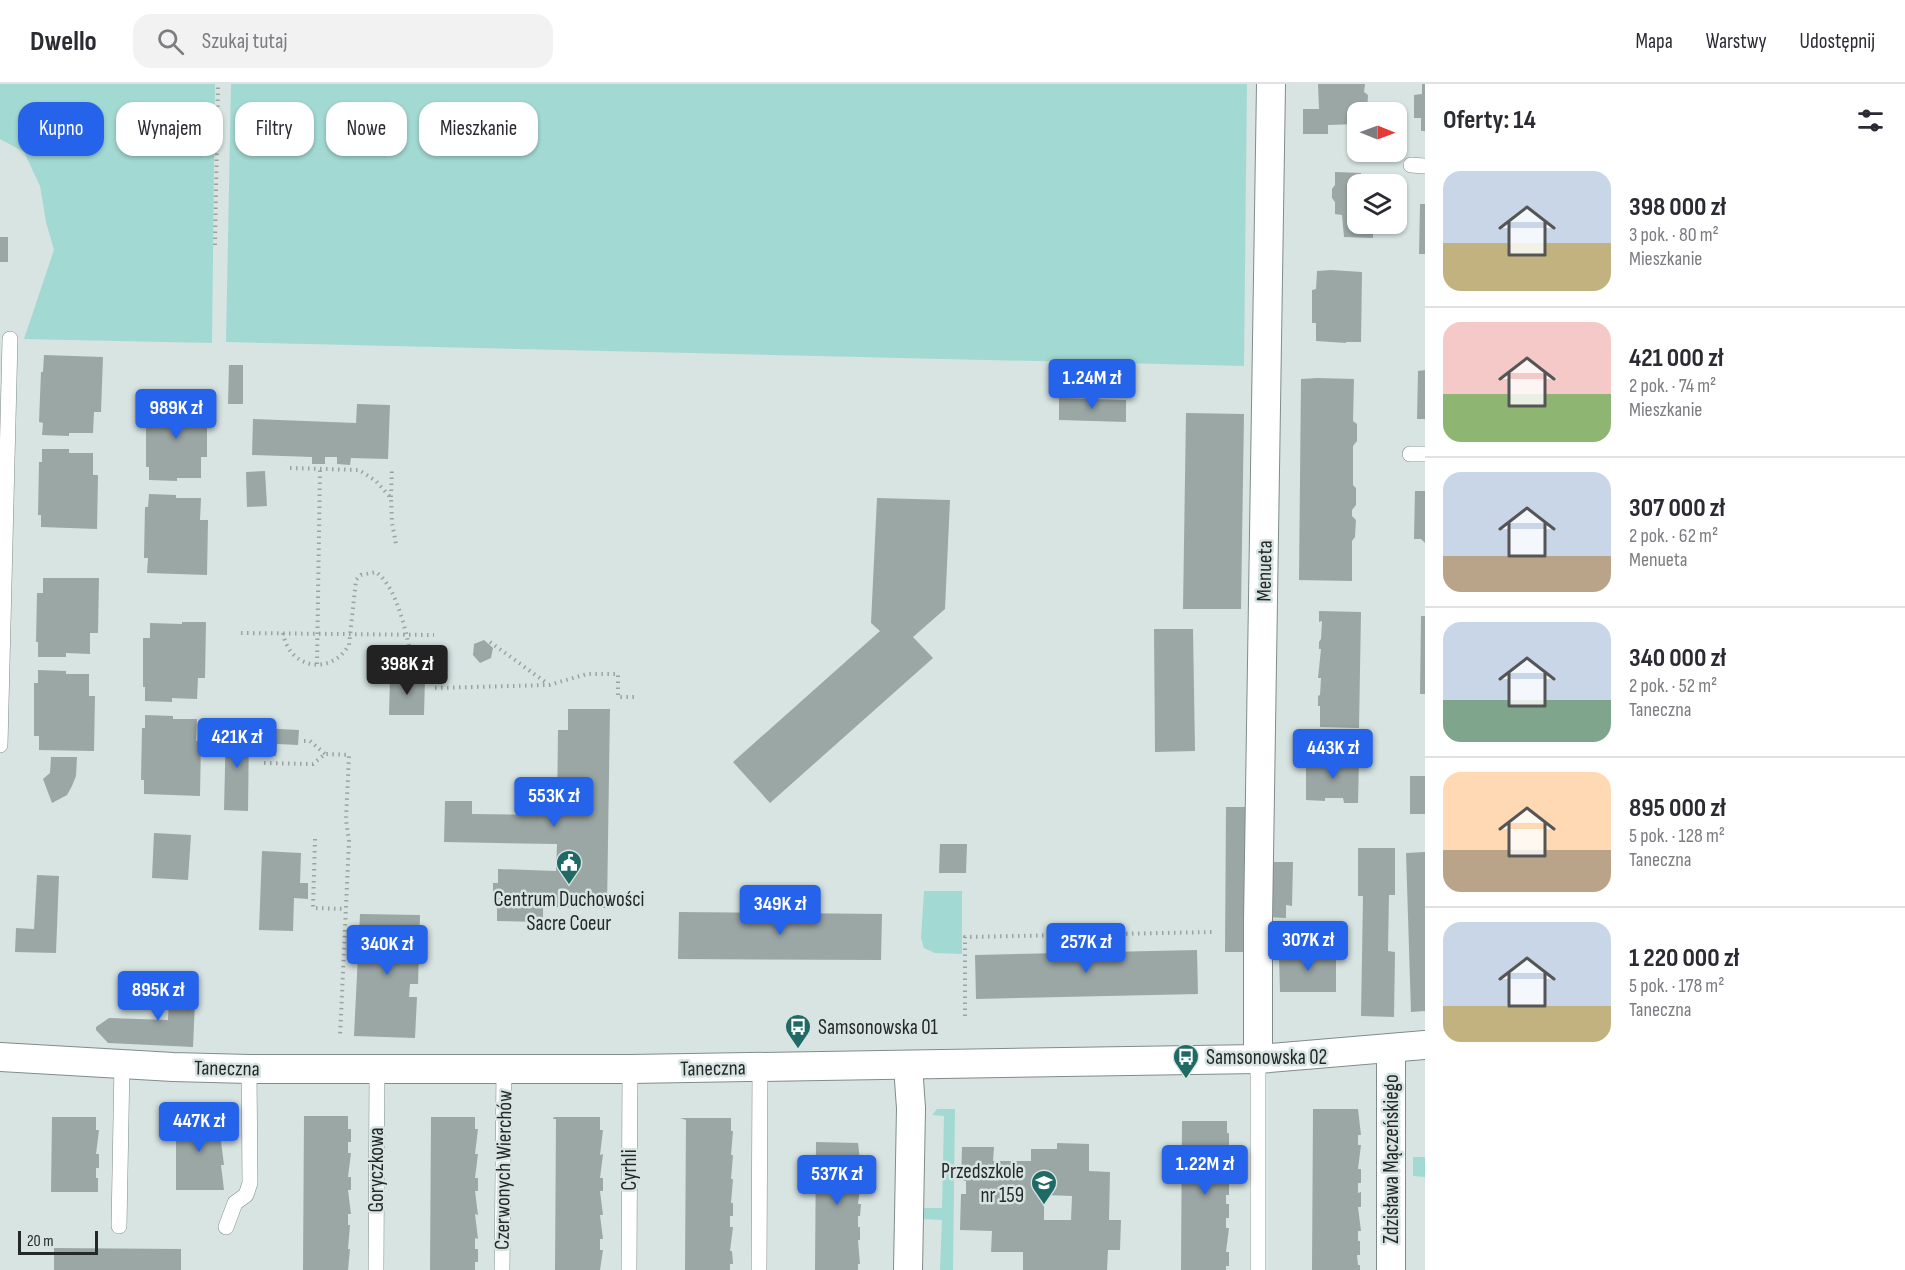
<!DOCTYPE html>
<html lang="pl">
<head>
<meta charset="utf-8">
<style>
	body { margin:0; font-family:"Sofia Sans Condensed",sans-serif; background:#f2f2f3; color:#2b2b33; height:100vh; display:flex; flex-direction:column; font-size:22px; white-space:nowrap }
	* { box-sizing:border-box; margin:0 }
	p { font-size:20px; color:#7c7c81 }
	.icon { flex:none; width:33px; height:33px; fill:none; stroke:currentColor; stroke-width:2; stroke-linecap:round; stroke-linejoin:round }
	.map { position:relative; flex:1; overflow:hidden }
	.side { display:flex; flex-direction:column; background:#fff; width:480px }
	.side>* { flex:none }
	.hud { position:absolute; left:18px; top:18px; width:570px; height:54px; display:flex; gap:12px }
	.needle { width:39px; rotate:91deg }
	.buttons { position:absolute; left:1347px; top:18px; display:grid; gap:12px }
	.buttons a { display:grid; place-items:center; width:60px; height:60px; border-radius:12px; background:#fff; box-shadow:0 2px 4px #0004; font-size:30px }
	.scale { position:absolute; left:18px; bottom:15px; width:80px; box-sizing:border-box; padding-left:6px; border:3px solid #242928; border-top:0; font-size:16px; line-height:21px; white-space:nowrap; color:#242928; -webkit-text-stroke:4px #d7e4e2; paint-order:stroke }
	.price { position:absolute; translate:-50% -51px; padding:0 14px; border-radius:6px; background:#2563eb; color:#fff; font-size:20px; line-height:39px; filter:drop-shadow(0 2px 3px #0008) }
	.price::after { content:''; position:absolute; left:50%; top:36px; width:18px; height:14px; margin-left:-9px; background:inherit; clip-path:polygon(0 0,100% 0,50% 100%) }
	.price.current { background:#222; color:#fff }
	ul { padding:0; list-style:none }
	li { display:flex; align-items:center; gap:18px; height:150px; padding:0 18px }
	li+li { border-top:2px solid #e1e1e2 }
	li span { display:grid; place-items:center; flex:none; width:168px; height:120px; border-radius:18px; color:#555 }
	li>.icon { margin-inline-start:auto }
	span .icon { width:72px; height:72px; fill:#fffc; stroke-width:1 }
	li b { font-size:26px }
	h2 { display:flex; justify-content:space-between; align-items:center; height:72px; padding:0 18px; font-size:26px }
	.tag { padding:0 21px; border-radius:18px; background:#fff; box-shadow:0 2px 4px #0004; font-size:21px; line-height:54px }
	.tag.current { background:#2563eb; color:#fff }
	header { display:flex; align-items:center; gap:36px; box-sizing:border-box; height:84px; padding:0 30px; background:#fff; border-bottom:2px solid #e1e1e2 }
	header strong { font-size:28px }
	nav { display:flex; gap:33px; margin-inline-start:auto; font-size:21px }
	.search { width:420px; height:54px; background:#f2f2f3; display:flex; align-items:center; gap:15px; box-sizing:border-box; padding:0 21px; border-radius:18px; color:#7c7c81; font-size:22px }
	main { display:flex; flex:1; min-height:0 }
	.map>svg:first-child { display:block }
</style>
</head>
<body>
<header>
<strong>Dwello</strong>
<div class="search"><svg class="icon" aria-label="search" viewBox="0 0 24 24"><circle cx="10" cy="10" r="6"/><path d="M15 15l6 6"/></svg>Szukaj tutaj</div>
<nav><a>Mapa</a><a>Warstwy</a><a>Udostępnij</a></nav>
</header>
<main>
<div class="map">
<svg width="1425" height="1186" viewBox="0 0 1425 1186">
	<rect width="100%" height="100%" fill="#d7e4e2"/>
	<g fill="#a3d9d3">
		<path d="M0 0H215L212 259 24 255 54 166 46 138 40 102 24 68 0 55Z"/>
		<path d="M231 0H1247L1244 282 226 258Z"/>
		<path d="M924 807H962V870L935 869 924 864 921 854Z"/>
		<path d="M937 1025H955L953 1186H940L942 1136 921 1135 922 1124H942L944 1032 932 1031Z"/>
		<path d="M1413 1073H1425V1093L1413 1092Z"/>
	</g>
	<g fill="#9ba7a5" fill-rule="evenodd">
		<path d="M1318 0H1365L1364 8 1368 11 1367 28H1358V40L1328 41V50H1303V25H1319Z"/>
		<path d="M1422 0H1425V47H1421V34H1414V11L1422 10Z"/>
		<path d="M1335 88 1361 89V100H1358V140H1373V154L1344 153 1342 131 1335 130V118L1332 114V105L1335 101Z"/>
		<path d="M1420 120H1425V170H1419Z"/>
		<rect x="0" y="153" width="8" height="25"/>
		<path d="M1331 186 1362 188 1361 258H1346V259L1316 257V239H1312V206L1316 205 1317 187Z"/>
		<path d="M44 271 103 273 101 328H94L93 349H69V352L42 351 43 339 39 338 41 288H43Z"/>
		<path d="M229 281H243V320H228Z"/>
		<path d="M1425 286V335H1417L1418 287Z"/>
		<path d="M1317 294 1354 295 1353 337 1357 340V357L1353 362V401L1356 404V421L1352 426V432L1356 436 1355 453 1352 457V497L1299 496 1301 295Z"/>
		<path d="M1059 314 1126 316V338L1059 336Z"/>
		<path d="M150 317H207V373H201V394H177V397L149 396V383H146V332H150Z"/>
		<path d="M357 320 390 321 388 375 351 374 350 381 337 380V373H325V380H312V373L252 371 253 335 356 339Z"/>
		<path d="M1186 329 1244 330 1241 525H1183Z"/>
		<path d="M42 365H69V369H93V391H98L97 445 41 443V431H38L39 378H42Z"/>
		<path d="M265 387 267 422 247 423 246 388Z"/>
		<path d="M1415 407H1425V459L1421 455H1414Z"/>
		<path d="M149 410 176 411V414H201L200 436H208L207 491 147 489 148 474H144L145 423H148Z"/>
		<path d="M877 414 950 416 945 525 913 553 933 574 770 719 733 678 880 547 871 539Z"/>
		<path d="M43 494H99L98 549H90V570L66 569V573H38V558H36L37 509H43Z"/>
		<path d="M1319 527 1361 528 1359 644 1320 643V622H1318V612L1320 611 1321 594H1318L1321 565H1319V558L1321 555 1322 537 1319 538Z"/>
		<path d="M1421 532H1425V610H1420Z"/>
		<path d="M182 538H206L205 594H198L197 615 172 614V618L145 617V603H143V554H150V539L182 540Z"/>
		<path d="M1154 545H1193L1195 667 1155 668Z"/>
		<path d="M484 556 493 564 491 574 480 579 473 571 474 560Z"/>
		<path d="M38 586 66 587V590H89V612H95L94 667 39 666V652H34V599H38Z"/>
		<path d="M390 594H425L424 631H389Z"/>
		<path d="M568 625H610L607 824 555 823V819H543V838L497 837V816H493V799H498V785L556 787 557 760 444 758 445 717H472V730L557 731 558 646H568Z"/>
		<path d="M145 631 173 632V635H197L196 657H201L200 712 144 710V696H141L142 644H145Z"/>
		<path d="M226 643 249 644 248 727 224 726Z"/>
		<path d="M259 644 299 646 298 661 277 660 276 672H263V659H258Z"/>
		<path d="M51 673H77L76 692 72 702 67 711 52 719 43 695 50 689Z"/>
		<path d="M1306 676H1359L1358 719H1344L1343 714H1325V717L1306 716Z"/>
		<rect x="1410" y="692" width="15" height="38"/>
		<path d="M1226 723H1245V868H1225Z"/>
		<path d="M154 749 191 751 188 796 152 794Z"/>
		<path d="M940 760H967L966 789H939Z"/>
		<path d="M1358 764H1395V811H1389L1388 867 1395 868 1394 933 1361 932 1363 812H1358Z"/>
		<path d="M262 767 301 769 300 799H308V815L294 814 293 847 259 846Z"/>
		<path d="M1425 768V927L1411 928 1406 769Z"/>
		<path d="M1268 778H1293L1292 822 1286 821V834L1267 833Z"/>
		<path d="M37 791 59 792 56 869 15 868 16 844 34 845Z"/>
		<path d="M679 828 882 830 881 876 678 875Z"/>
		<path d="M360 830 420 831 418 900H410L409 913H417L415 954 354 952Z"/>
		<path d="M1299 862H1314V872L1336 871V908H1280L1279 872H1298Z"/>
		<path d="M1197 866 1198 910 976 915 975 871Z"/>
		<path d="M170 896H196L193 963 108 959 96 946V943L109 934 168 936Z"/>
		<path d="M1313 1025H1358L1361 1051H1358V1061H1361L1358 1085H1361V1099H1358V1109L1361 1108V1123H1358L1361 1147H1358V1157H1360V1171H1357L1358 1181H1360V1186H1312Z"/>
		<path d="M221 1031V1044H223L224 1057H221L224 1081H221L224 1106H176V1032Z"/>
		<path d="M304 1032H348V1045H351V1058H348V1069H351L348 1093H351V1106H348L351 1130H348V1141H350L348 1165H350L348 1186H303Z"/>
		<path d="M52 1033H96V1046H99L96 1070H99V1084H96V1094H98V1108H51Z"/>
		<path d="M431 1033H475V1045H478L475 1070H478L475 1094H478V1107H475L478 1131 475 1130 478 1155 475 1154V1165H478V1178H475V1186H430Z"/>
		<path d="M554 1033H600V1046H603L600 1071 603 1070 600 1094H603V1107H600L603 1131H600L603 1155H600V1166H603L600 1186H555L556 1035H553Z"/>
		<path d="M680 1034H731V1047H733L731 1071H733L731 1095H733L731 1119H733V1132H730V1143H733L730 1167H732L733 1180H730V1186H685L686 1036Z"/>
		<path d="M1182 1037H1227V1049H1229V1063H1226L1229 1087H1226V1096H1229V1111H1226V1120H1229V1134H1226V1144H1229L1226 1168H1229V1182H1226V1186H1181Z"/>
		<path d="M816 1058 858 1059 861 1085H858V1096H861L858 1120H861L860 1132H858V1143H860V1156H858L860 1180H858V1186H815Z"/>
		<path d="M1057 1059 1089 1060V1087L1110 1088 1109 1136H1121L1120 1166H1108L1107 1186H1023V1168H991L992 1147 960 1146 961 1110H966V1097L961 1096 962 1063H994L993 1077H1031V1065H1057ZM1044 1111 1072 1112 1071 1136H1044Z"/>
		<path d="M54 1164 181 1165V1186H54Z"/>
	</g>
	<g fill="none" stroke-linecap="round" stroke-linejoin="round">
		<defs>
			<g id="service">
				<path d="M1411 81 1425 82"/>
				<path d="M1410 370H1425"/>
				<path d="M0 661 10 255"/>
				<path d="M1258 975V1186"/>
				<path d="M119 1142 122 980"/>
				<path d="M226 1143 235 1119 246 1111 250 1099 249 985"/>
				<path d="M376 1186 377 986"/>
				<path d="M502 1186 504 985"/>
				<path d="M629 1186 630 985"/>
				<path d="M759 1186 760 984"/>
			</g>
			<g id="minor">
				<path d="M0 973 173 983 249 985H630L1258 975 1425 961"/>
				<path d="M1258 975V837L1271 0"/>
				<path d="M908 1186 911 1024 908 982"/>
				<path d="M1391 1186V964"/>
			</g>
		</defs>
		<use href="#service" stroke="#808c8a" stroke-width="16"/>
		<use href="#minor" stroke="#808c8a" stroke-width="30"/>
		<g stroke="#99a3a2" stroke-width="4" stroke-dasharray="1.5 4.5" stroke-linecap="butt">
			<path d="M215 161 218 0"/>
			<path d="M290 384 359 386 376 397 391 414 392 439 396 460"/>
			<path d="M391 413 392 384"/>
			<path d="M241 549 434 551"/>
			<path d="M283 549C289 585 331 592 349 561L356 496 361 491 376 488C398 504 407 552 412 578L434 579"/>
			<path d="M490 558 548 600"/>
			<path d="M317 580 320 384"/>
			<path d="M435 604 549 601 587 590H618V613H637"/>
			<path d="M304 657H310L325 670"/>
			<path d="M264 679 313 680 325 670 349 671 346 736 349 757 340 953"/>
			<path d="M315 755 313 824 346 825"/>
			<path d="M965 932V853L1212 848"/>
		</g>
		<use href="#service" stroke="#fff" stroke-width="15"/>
		<use href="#minor" stroke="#fff" stroke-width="28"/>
	</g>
	<defs>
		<symbol id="civic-pin" viewBox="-11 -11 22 30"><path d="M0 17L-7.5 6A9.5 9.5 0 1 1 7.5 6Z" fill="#1f6a64" stroke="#d7e4e2"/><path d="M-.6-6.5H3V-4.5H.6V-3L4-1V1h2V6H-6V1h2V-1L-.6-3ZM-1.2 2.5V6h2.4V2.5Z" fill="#fff"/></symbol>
		<symbol id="bus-pin" viewBox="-11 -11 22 30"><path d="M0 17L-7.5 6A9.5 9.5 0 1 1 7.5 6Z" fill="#1f6a64" stroke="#d7e4e2"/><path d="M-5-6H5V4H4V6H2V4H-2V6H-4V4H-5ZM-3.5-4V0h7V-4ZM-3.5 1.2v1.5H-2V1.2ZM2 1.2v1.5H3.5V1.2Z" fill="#fff"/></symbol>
		<symbol id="school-pin" viewBox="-11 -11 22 30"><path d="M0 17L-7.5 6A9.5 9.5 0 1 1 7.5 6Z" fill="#1f6a64" stroke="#d7e4e2"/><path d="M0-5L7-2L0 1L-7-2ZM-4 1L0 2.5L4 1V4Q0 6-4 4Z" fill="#fff"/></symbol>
	</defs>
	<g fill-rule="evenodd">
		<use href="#civic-pin" x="554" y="764" width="30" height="40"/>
		<use href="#bus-pin" x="783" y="928" width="30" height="40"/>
		<use href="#bus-pin" x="1171" y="958" width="30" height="40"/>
		<use href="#school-pin" x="1029" y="1084" width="30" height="40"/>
	</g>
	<g text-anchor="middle" stroke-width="5" stroke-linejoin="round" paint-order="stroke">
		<g font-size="21" fill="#242928" stroke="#d7e4e2">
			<text transform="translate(1264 487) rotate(-89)" y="7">Menueta</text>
			<text transform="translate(227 984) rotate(1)" y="7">Taneczna</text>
			<text transform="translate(713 984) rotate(-1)" y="7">Taneczna</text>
			<text transform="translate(1391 1075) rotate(-90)" y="7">Zdzisława Mączeńskiego</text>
			<text transform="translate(376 1086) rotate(-90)" y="7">Goryczkowa</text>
			<text transform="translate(503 1086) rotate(-89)" y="7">Czerwonych Wierchów</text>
			<text transform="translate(629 1086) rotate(-90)" y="7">Cyrhli</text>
		</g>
		<g font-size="21" fill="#242928" stroke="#d7e4e2" text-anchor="start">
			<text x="569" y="822" text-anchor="middle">Centrum Duchowości<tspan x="569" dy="24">Sacre Coeur</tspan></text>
			<text x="818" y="950">Samsonowska 01</text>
			<text x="1206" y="980">Samsonowska 02</text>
			<text x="1024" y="1094" text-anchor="end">Przedszkole<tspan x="1024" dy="24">nr 159</tspan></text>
		</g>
	</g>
</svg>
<div class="buttons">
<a><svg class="needle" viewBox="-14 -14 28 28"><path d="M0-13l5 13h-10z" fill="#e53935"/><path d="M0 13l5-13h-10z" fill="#7c7c81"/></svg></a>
<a><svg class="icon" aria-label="layers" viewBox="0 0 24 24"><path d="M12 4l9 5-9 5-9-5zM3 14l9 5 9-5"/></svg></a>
</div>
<div class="scale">20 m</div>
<b class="price" style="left:1092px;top:326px">1.24M zł</b>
<b class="price" style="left:176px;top:356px">989K zł</b>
<b class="price current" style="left:407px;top:612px">398K zł</b>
<b class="price" style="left:237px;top:685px">421K zł</b>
<b class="price" style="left:1333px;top:696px">443K zł</b>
<b class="price" style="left:554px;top:744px">553K zł</b>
<b class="price" style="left:780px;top:852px">349K zł</b>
<b class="price" style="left:1308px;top:888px">307K zł</b>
<b class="price" style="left:1086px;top:890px">257K zł</b>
<b class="price" style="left:387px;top:892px">340K zł</b>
<b class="price" style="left:158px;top:938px">895K zł</b>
<b class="price" style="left:199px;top:1069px">447K zł</b>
<b class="price" style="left:1205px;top:1112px">1.22M zł</b>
<b class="price" style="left:837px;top:1122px">537K zł</b>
<div class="hud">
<a class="tag current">Kupno</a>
<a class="tag">Wynajem</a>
<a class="tag">Filtry</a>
<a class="tag">Nowe</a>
<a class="tag">Mieszkanie</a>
</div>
</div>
<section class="side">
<h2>Oferty: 14<svg class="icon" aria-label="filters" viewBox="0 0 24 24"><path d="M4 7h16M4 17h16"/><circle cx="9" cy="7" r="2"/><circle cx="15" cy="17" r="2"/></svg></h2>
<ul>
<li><span style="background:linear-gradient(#c9d6e8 60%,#c2b280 0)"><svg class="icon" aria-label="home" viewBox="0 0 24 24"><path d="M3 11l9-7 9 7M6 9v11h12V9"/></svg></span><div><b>398 000 zł</b><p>3 pok. · 80 m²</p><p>Mieszkanie</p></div></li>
<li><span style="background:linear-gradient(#f6c9c9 60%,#8fb573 0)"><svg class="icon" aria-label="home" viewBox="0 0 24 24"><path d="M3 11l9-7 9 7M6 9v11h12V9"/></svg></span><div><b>421 000 zł</b><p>2 pok. · 74 m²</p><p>Mieszkanie</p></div></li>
<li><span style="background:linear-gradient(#c9d6e8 70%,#b9a48a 0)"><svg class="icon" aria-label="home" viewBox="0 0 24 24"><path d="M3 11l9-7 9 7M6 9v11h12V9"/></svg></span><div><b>307 000 zł</b><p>2 pok. · 62 m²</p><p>Menueta</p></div></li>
<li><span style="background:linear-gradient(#c9d6e8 65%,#7fa58c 0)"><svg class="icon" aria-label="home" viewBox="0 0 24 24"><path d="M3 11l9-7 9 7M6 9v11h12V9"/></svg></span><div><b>340 000 zł</b><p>2 pok. · 52 m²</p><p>Taneczna</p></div></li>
<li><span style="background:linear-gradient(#ffd9b3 65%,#b9a48a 0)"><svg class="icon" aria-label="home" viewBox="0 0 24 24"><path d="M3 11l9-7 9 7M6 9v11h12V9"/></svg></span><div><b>895 000 zł</b><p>5 pok. · 128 m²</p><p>Taneczna</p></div></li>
<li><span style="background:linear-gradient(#c9d6e8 70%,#c2b280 0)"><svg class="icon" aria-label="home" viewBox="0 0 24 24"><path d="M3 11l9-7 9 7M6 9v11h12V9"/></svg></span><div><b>1 220 000 zł</b><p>5 pok. · 178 m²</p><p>Taneczna</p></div></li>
</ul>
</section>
</main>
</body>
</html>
